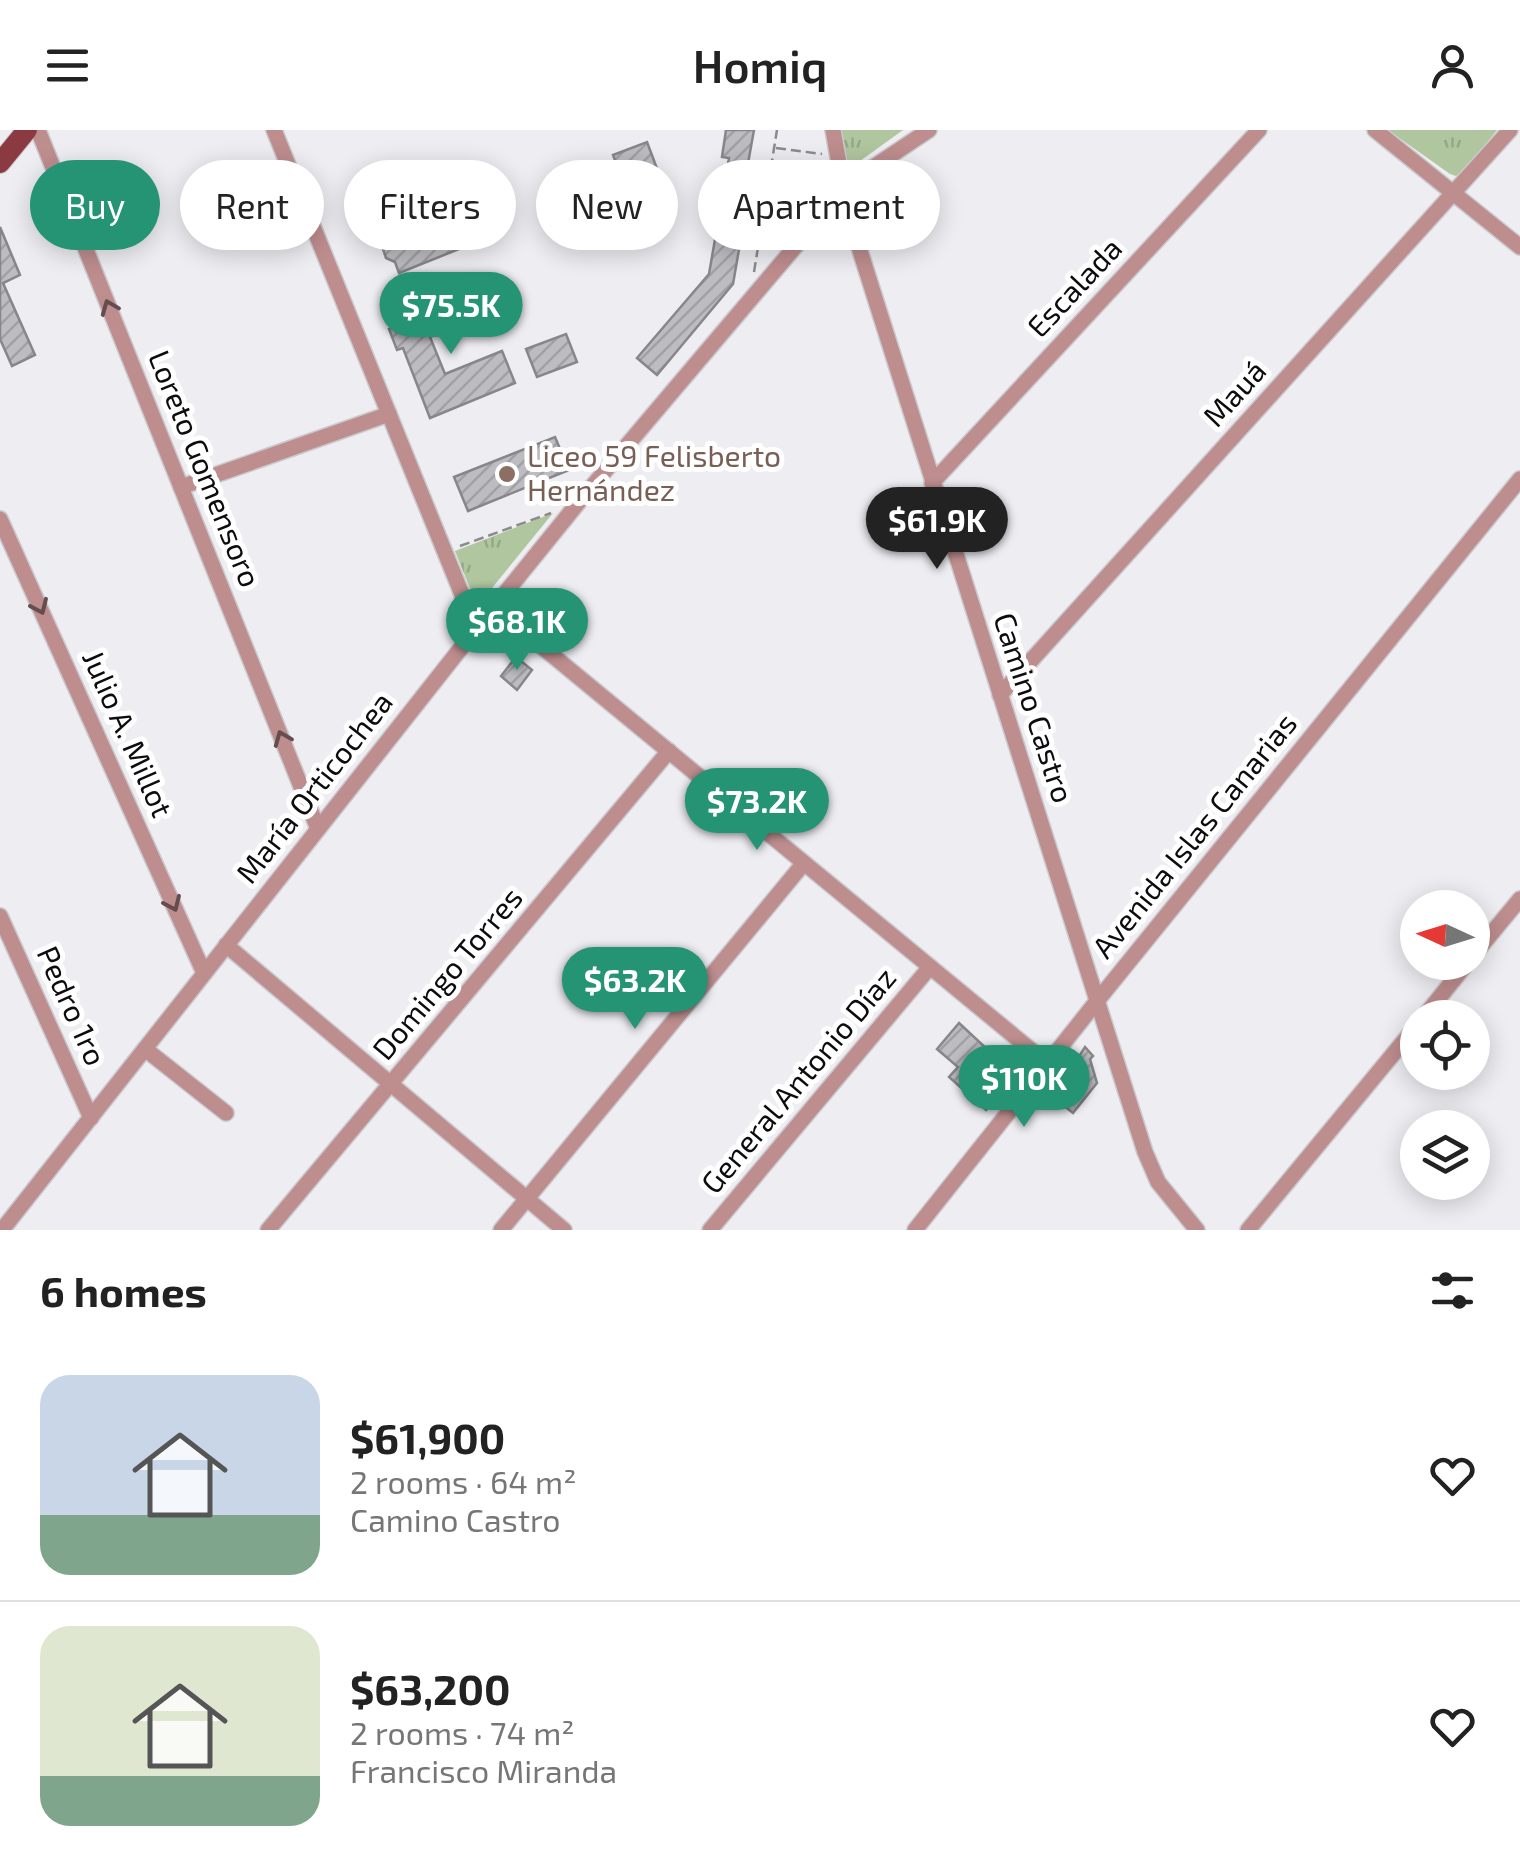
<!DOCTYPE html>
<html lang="en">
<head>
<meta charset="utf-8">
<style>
	body { margin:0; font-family:"Exo 2",sans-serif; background:#f6f6f6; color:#222; height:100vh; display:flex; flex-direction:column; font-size:38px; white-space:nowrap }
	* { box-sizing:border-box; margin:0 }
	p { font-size:32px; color:#767676 }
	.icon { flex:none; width:55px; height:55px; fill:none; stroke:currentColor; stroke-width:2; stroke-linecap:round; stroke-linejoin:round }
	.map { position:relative; height:1100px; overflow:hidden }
	.details { display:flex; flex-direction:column; background:#fff; flex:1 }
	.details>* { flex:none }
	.hud { position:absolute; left:30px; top:30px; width:1000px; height:90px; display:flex; gap:20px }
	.needle { width:65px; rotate:274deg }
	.controls { position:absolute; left:1400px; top:760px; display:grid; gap:20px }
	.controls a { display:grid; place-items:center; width:90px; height:90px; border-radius:50%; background:#fff; box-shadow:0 5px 25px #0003; font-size:50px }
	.price { position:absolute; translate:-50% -85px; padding:0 22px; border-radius:35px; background:#259475; color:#fff; font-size:32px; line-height:65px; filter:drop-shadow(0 2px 5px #0008) }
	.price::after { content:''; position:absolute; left:50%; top:60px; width:30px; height:22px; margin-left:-15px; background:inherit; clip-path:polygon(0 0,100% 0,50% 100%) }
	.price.on { background:#222; color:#fff }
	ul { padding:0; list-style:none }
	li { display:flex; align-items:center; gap:30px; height:250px; padding:0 40px }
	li+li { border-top:2px solid #e0e0e0 }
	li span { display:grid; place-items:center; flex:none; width:280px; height:200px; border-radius:30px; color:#555 }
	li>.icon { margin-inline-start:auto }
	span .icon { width:120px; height:120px; fill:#fffc; stroke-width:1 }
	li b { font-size:42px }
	h2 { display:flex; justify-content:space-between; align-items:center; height:120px; padding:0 40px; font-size:42px }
	.tag { padding:0 35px; border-radius:45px; background:#fff; box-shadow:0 5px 25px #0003; font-size:35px; line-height:90px }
	.tag.on { background:#259475; color:#fff }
	header { display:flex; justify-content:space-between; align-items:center; height:130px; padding:0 40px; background:#fff; font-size:45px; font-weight:600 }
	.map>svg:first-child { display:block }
</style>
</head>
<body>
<header><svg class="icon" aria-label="menu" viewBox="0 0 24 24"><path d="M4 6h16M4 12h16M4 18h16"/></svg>Homiq<svg class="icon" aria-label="person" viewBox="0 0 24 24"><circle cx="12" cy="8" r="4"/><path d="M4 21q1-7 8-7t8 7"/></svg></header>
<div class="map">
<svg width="1520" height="1100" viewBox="0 0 1520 1100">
	<defs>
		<pattern id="grass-tufts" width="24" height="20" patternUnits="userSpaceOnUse" patternTransform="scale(2.5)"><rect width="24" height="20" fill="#afc69f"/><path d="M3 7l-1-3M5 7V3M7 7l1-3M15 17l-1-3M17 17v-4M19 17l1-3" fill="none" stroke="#95a988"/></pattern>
		<pattern id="building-hatch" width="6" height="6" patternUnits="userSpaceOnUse" patternTransform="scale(2.5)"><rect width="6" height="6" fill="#bdbcc1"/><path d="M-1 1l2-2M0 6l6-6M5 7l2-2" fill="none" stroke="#a1a0a5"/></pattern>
	</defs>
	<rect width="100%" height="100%" fill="#eeedf2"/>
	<g fill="url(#grass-tufts)">
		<path d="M836 0H903L849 39 842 34Z"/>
		<path d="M1388 0H1497L1464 42 1456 46 1450 44Z"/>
		<path d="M553 383 479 474 475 471 455 421Z"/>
	</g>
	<g fill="url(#building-hatch)" stroke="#87868a" stroke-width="2.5">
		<path d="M726 0H754L747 39H753L733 154 657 245 637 228 709 144 729 28 722 27Z"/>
		<path d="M647 12 665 60 631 73 613 25Z"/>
		<path d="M441 76 459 119 399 143 395 132 386 128 383 119 387 110 382 99Z"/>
		<path d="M0 97 20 145 3 153 35 225 12 236 0 209Z"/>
		<path d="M491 158 499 179 430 207 445 244 502 221 515 253 430 288 403 218 397 220 389 199Z"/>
		<path d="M566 204 577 232 537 247 526 219Z"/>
		<path d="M555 307 569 340 468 381 454 347Z"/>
		<path d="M516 527 532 540 517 560 501 546Z"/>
		<path d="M959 893 1016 946 986 980 949 947 958 937 937 919Z"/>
		<path d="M1085 917 1093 926 1090 929 1097 953 1073 983 1058 971 1078 945 1071 939Z"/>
	</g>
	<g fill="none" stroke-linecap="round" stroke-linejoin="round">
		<defs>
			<g id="minor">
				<path d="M38 0 318 699"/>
				<path d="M274 0 476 499"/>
				<path d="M833 0 844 62 856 108 1145 1022 1158 1052 1197 1100"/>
				<path d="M1375 0 1520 117"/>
				<path d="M932 353 1259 0"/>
				<path d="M181 357 389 284"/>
				<path d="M0 389 204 843"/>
				<path d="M495 478 1048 934"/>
				<path d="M1000 565 1510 0"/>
				<path d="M0 786 91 988"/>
				<path d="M226 815 564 1100"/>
				<path d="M1472 827 1520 769"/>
				<path d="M1423 888 1468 832"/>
				<path d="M145 919 226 983"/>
				<path d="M2 1100 476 499 578 373 828 78 860 46 929 0"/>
				<path d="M268 1100 669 621"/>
				<path d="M501 1100 804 733"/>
				<path d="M710 1100 930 837"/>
				<path d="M915 1100 1097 871 1520 349"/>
				<path d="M1248 1100 1418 894"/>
			</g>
			<path id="major" d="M0 33 27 0"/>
		</defs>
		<use href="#minor" stroke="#cac9cd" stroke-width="18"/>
		<use href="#major" stroke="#cac9cd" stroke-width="22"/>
		<g stroke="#8b8a8d" stroke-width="2.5" stroke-dasharray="10 5" stroke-linecap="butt">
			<path d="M776 18 822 24"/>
			<path d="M754 142 777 0"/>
			<path d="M460 416 551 383"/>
		</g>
		<use href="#minor" stroke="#be8d8e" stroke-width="15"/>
		<use href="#major" stroke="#8c3a41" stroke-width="20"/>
	</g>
	<defs><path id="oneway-chevron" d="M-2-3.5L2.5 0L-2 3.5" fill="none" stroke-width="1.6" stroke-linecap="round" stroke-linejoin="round" transform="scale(2.5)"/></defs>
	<g stroke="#654c4e">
		<use href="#oneway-chevron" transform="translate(109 177) rotate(-112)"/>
		<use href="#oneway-chevron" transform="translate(40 477) rotate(66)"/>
		<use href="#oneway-chevron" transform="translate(282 608) rotate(-112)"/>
		<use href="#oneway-chevron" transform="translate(173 774) rotate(66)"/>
	</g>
	<circle fill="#8d6e63" stroke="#fff" stroke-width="4" cx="507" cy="344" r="10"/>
	<g text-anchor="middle" stroke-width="10" stroke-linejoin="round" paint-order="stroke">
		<g font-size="30" fill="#0c0b0d" stroke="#fff">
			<text transform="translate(1075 158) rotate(-47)" y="10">Escalada</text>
			<text transform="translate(1235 264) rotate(-48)" y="10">Mauá</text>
			<text transform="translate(204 339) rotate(68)" y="10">Loreto Gomensoro</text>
			<text transform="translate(1033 578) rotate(72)" y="10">Camino Castro</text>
			<text transform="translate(127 604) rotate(66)" y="10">Julio A. Millot</text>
			<text transform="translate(315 658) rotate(-52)" y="10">María Orticochea</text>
			<text transform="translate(1195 706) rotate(-51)" y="10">Avenida Islas Canarias</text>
			<text transform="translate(448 844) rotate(-50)" y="10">Domingo Torres</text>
			<text transform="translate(71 876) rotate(66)" y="10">Pedro 1ro</text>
			<text transform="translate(799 951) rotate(-50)" y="10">General Antonio Díaz</text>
		</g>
		<g font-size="30" fill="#785e54" stroke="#fff" text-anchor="start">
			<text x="527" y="337">Liceo 59 Felisberto<tspan x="527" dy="34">Hernández</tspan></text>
		</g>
	</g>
</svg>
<div class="controls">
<a><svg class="needle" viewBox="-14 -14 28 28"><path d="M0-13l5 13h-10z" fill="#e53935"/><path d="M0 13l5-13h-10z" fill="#767676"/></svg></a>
<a><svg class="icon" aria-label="locate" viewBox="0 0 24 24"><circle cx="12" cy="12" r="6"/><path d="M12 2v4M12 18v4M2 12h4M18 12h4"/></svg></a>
<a><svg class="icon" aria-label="layers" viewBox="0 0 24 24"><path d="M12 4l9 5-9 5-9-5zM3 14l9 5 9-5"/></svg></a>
</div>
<b class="price" style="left:451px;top:227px">$75.5K</b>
<b class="price on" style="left:937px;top:442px">$61.9K</b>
<b class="price" style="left:517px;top:543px">$68.1K</b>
<b class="price" style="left:757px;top:723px">$73.2K</b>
<b class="price" style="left:635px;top:902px">$63.2K</b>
<b class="price" style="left:1024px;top:1000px">$110K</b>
<div class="hud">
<a class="tag on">Buy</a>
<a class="tag">Rent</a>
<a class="tag">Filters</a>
<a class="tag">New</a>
<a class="tag">Apartment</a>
</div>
</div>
<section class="details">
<h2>6 homes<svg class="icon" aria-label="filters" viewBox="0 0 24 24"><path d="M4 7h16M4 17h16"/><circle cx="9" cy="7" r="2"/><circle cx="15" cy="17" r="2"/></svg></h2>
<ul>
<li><span style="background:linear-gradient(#c9d6e8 70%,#7fa58c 0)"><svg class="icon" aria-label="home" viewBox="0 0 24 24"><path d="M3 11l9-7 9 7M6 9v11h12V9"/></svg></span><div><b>$61,900</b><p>2 rooms · 64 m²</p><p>Camino Castro</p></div><svg class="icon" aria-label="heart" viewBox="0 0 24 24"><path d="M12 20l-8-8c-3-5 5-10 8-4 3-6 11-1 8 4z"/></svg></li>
<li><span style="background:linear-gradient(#dfe7d0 75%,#7fa58c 0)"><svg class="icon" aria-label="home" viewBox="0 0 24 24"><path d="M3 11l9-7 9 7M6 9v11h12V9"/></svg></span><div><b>$63,200</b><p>2 rooms · 74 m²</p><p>Francisco Miranda</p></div><svg class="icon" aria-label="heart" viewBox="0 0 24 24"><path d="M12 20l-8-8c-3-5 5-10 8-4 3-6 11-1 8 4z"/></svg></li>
</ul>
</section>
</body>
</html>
